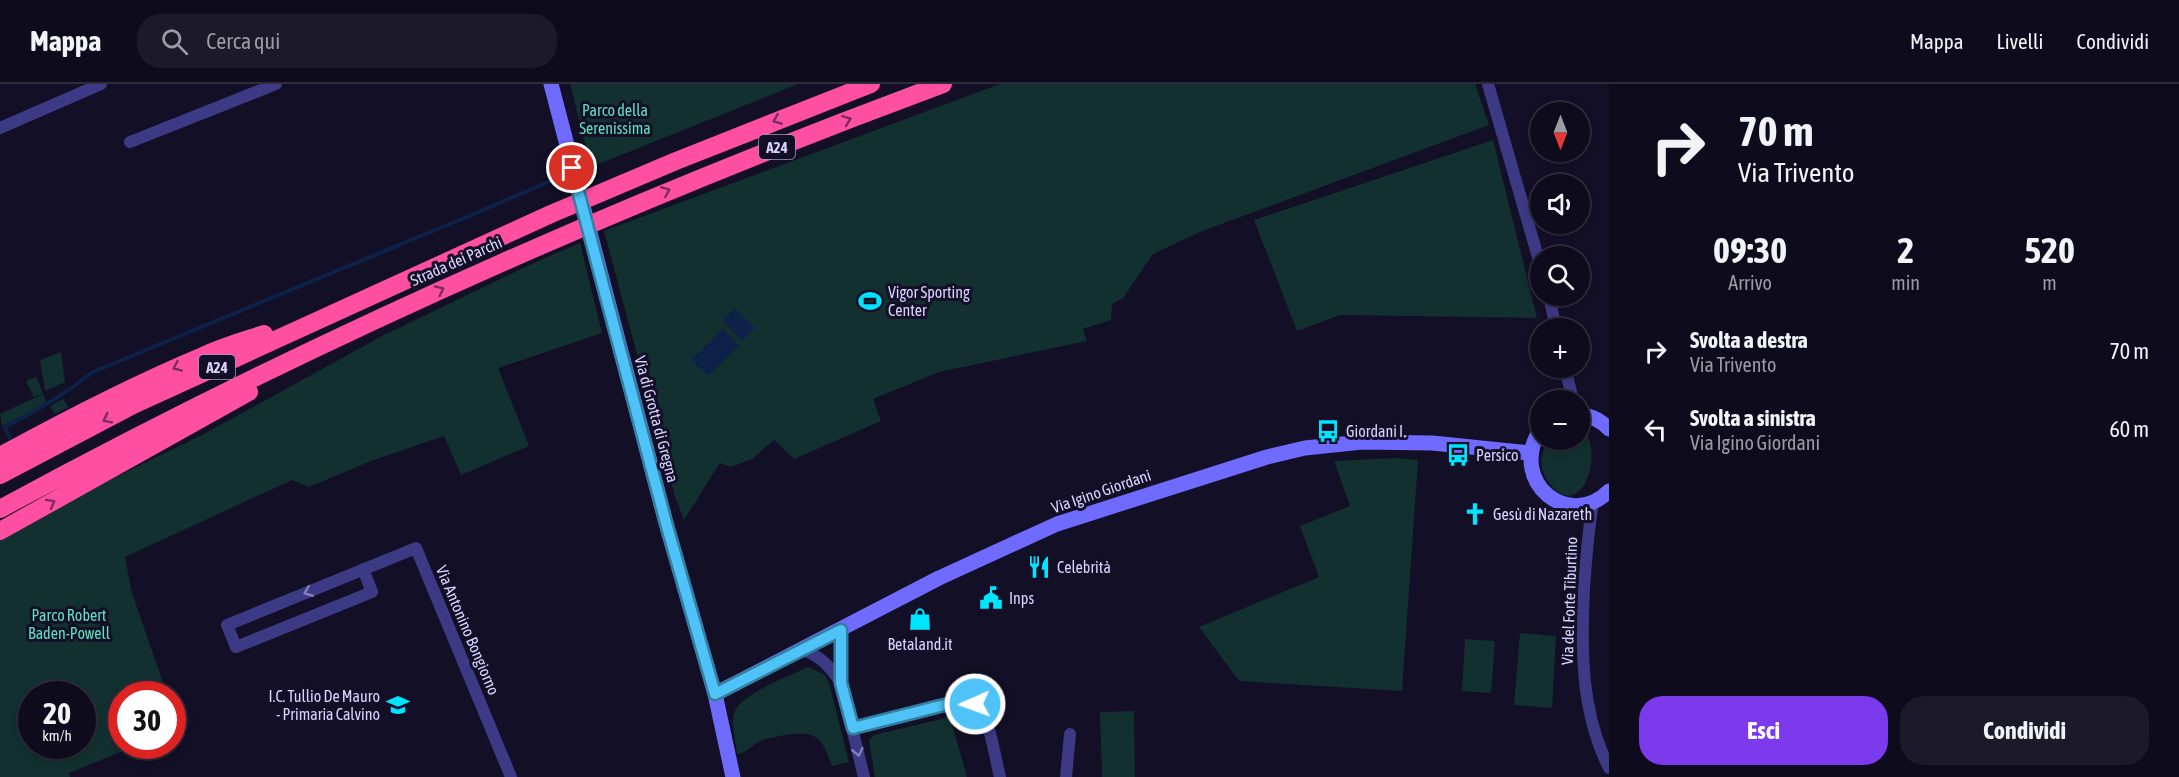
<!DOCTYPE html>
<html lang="it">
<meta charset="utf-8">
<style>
:root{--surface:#0e0b1c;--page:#1c1929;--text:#f1f3f6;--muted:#9b9ba3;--line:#2e2b3b;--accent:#7c3aed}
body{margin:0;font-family:"Asap Condensed",sans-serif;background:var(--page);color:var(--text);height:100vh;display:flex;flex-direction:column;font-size:22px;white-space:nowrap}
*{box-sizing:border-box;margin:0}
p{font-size:20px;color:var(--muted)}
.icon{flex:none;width:33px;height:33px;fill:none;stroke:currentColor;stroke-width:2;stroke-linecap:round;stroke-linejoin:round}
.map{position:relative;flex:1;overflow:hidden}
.drawer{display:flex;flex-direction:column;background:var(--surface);width:570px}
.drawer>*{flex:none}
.guide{background:#0e0b1c;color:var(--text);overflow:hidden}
.needle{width:39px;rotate:180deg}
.buttons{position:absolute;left:1530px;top:18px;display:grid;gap:12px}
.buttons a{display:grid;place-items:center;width:60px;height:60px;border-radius:50%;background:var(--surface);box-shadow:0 3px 9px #0003,0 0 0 2px var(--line);font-size:30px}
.speed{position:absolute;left:18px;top:597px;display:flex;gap:12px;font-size:30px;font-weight:700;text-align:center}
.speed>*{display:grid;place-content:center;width:78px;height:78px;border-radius:50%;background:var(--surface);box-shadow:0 3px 9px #0003,0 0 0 2px var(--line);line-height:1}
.speed small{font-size:15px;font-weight:400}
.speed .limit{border:9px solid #d22;background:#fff;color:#111}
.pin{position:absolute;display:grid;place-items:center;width:51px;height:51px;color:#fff;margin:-26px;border:3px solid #fff;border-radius:50%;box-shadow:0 2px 6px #0007}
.me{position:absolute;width:66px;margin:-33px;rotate:268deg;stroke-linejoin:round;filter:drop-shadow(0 0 4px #0008)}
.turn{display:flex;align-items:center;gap:21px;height:126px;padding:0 30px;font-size:27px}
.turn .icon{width:78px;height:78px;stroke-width:2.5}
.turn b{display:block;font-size:42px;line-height:51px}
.eta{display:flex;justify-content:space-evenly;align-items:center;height:102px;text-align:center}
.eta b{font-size:36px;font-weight:700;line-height:42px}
.action{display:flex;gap:12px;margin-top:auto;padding:12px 30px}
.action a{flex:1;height:69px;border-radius:24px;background:var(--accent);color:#fff;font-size:24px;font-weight:700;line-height:69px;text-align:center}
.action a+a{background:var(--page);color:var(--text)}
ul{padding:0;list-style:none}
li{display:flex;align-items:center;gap:18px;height:78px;padding:0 30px}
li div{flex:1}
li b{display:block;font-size:22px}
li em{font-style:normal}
header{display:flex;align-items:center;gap:36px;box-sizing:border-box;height:84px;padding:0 30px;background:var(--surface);border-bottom:2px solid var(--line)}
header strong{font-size:28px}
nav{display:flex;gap:33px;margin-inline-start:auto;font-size:21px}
.search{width:420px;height:54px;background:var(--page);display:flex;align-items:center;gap:15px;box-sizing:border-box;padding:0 21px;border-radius:24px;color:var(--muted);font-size:22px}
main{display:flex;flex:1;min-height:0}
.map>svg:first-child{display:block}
</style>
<header>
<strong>Mappa</strong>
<div class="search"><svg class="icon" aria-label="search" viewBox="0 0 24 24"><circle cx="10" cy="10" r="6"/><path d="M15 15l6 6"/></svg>Cerca qui</div>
<nav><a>Mappa</a><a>Livelli</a><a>Condividi</a></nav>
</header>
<main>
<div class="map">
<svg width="1609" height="693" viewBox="0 0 1609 693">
<rect width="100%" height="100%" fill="#130f26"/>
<!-- green -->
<path fill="#12302f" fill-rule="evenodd" d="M570 0H798L591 83Z
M1000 0H1475L1489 41 1200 148 1153 170 1123 214 1112 220 1111 236 1083 245 1087 257 939 288 873 315 881 337 794 375 774 356 752 375 731 383 720 379 684 436 674 409 604 147Z
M1493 56 1537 234 1340 231 1297 247 1254 136Z
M580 159 602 249 498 284 529 362 461 391 444 352 371 377 309 403 292 396 125 473 132 509 167 610H122V662H135L69 689 70 693H0V453L83 409 202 351 382 252 538 177ZM32 610H82V662H32Z
M61 268 65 298 45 307 40 276Z
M36 293 43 309 34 313 26 297Z
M43 310 47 319 2 342 0 330Z
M63 315 69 323 55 330 50 322Z
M1580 343C1609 364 1579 448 1546 394 1538 382 1541 367 1549 356H1580Z
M1395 374 1418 376 1402 607 1239 597 1199 543 1319 493 1300 442 1350 422 1334 377Z
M1520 549 1556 552 1552 624 1514 621Z
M1465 555 1495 557 1491 609 1462 607Z
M808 583 825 591 829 599 849 678 832 682C822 653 816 646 785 651 776 653 764 654 757 659 749 664 747 668 737 670 736 657 730 639 735 627 743 609 790 592 808 583Z
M1134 627 1135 693H1102L1100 628Z
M950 633 967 693H875L869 656 874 651Z"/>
<!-- water -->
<path fill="#0c2248" d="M735 224 755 244 742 257 722 236Z
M723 245 739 261 708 292 691 276Z"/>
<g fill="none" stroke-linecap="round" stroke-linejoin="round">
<!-- stream -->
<path stroke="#0c2248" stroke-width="4" d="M10 354 5 343C37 327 65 310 93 288L469 132 548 98 566 84"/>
<!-- street -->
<path stroke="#3d3a85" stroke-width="12" d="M1488 0 1540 180
M0 44 101 0
M130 58 276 0
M1549 212 1556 244
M1565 284 1573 316
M1593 418C1588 447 1586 476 1584 505 1581 567 1581 628 1609 684
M363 485 372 508 236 563 227 541 416 464 511 693
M841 546V599L864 693
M803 566C821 572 831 584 841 599
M853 644 960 617C965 617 970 617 974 620 990 630 995 675 1000 693
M1066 693 1070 650"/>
<!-- secondary -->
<path stroke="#6f6bff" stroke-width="15" d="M551 0 666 439 715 610 733 693
M1580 330C1591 332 1601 336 1609 345
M1540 346C1508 398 1569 447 1609 407
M715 610 939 494 1057 440 1267 373 1305 364 1362 358 1432 359 1530 369"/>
<!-- highway -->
<path stroke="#ff4fa3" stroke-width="18" d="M0 372C66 336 133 301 203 272 222 263 243 257 264 250
M0 391 133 321 551 130 676 77 871 0
M0 425C304 260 619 120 943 0
M0 447 249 308"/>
</g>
<!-- one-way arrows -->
<defs><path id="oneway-chevron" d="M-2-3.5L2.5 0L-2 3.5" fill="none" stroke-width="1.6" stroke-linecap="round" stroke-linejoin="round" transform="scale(1.5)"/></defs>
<g stroke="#7d2c5e">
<use href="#oneway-chevron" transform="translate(777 36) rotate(158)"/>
<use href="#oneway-chevron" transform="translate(847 36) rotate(-21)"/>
<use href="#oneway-chevron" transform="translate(666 107) rotate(-22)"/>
<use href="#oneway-chevron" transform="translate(440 206) rotate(-25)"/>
<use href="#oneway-chevron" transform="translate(177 283) rotate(156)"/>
<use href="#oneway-chevron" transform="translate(107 335) rotate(153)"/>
<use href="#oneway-chevron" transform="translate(51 419) rotate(-29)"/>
</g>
<g stroke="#837fbc">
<use href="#oneway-chevron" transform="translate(308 508) rotate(158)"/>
<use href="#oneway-chevron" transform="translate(858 668) rotate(77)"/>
</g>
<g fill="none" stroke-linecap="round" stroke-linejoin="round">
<!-- route casing -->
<g stroke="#337fa1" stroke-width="15">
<path id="route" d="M572 84 666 439 715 610 841 546V599L853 644 960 617H968L975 620"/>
</g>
<!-- route -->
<use href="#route" stroke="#4fc3f7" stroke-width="10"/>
</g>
<!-- icons -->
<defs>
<g id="stadium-bare" transform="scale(1.8)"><path d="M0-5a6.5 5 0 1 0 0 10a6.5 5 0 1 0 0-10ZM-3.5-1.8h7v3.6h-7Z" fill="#00e5ff" stroke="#130f26" stroke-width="2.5" paint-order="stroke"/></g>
<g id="bus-bare" transform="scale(1.8)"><path d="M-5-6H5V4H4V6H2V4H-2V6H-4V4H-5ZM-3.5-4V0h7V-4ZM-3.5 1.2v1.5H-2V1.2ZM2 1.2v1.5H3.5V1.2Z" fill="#00e5ff" stroke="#130f26" stroke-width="2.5" paint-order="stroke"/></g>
<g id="church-bare" transform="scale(1.8)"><path d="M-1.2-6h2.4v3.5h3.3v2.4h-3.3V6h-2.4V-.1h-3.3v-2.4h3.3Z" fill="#00e5ff" stroke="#130f26" stroke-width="2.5" paint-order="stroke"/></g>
<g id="restaurant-bare" transform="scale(1.8)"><path d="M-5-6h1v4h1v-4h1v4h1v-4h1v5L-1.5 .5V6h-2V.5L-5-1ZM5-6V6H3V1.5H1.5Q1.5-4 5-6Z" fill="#00e5ff" stroke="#130f26" stroke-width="2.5" paint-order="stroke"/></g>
<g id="civic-bare" transform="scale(1.8)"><path d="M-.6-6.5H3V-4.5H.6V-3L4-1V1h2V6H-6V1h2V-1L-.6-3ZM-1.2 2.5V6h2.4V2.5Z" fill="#00e5ff" stroke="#130f26" stroke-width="2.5" paint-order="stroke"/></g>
<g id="shop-bare" transform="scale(1.8)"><path d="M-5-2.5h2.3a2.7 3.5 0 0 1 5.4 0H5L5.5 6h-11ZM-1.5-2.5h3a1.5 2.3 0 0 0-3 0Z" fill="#00e5ff" stroke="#130f26" stroke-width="2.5" paint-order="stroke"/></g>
<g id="school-bare" transform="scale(1.8)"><path d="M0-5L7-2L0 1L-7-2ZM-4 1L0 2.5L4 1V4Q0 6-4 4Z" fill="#00e5ff" stroke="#130f26" stroke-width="2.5" paint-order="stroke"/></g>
</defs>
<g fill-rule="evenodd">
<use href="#stadium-bare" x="870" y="217"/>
<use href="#bus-bare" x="1328" y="347"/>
<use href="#bus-bare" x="1458" y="371"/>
<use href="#church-bare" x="1475" y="430"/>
<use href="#restaurant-bare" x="1039" y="483"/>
<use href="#civic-bare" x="991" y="514"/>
<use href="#shop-bare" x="920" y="535"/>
<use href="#school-bare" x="398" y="621"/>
</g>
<g text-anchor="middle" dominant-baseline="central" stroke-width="6" stroke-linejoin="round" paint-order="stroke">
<!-- shield labels -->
<g fill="#130f26" stroke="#9e99be" stroke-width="1.5">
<rect x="759" y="51" width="36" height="24" rx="4.5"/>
<rect x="199" y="271" width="36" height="24" rx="4.5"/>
</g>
<g font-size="15" font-weight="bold" fill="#d9d4ff">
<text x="777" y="63">A24</text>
<text x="217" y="283">A24</text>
</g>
<!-- park labels -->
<g font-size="16" fill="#5fe0c0" stroke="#130f26">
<text x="615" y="26">Parco della<tspan x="615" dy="18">Serenissima</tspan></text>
<text x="69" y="531">Parco Robert<tspan x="69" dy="18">Baden-Powell</tspan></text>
</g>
<!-- street labels -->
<g font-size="16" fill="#d9d4ff" stroke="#130f26">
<text transform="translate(456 177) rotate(-24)">Strada dei Parchi</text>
<text transform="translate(657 335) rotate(75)">Via di Grotta di Gregna</text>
<text transform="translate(1101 407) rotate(-19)">Via Igino Giordani</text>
<text transform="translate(1569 517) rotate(-88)">Via del Forte Tiburtino</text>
<text transform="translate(468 546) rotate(67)">Via Antonino Bongiorno</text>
</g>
<!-- poi labels -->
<g font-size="16" fill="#d9d4ff" stroke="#130f26" text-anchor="start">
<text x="888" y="208">Vigor Sporting<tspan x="888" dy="18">Center</tspan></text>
<text x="1346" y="347">Giordani I.</text>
<text x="1476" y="371">Persico</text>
<text x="1493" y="430">Gesù di Nazareth</text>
<text x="1057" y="483">Celebrità</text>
<text x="1009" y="514">Inps</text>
<text x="920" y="560" text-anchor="middle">Betaland.it</text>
<text x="380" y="612" text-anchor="end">I.C. Tullio De Mauro<tspan x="380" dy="18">- Primaria Calvino</tspan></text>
</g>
</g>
</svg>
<div class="buttons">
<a><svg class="needle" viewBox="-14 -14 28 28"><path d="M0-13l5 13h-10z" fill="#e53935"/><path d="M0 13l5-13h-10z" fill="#9b9ba3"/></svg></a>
<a><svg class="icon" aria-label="sound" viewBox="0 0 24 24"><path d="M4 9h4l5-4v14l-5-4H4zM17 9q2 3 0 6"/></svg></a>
<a><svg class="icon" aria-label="search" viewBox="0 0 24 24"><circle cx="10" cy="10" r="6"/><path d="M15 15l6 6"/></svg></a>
<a>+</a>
<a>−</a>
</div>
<div class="speed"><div>20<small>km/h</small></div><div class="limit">30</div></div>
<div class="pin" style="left:572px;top:84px;background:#d93025"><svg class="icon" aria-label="arrive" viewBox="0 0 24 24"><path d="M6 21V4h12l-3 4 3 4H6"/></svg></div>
<svg class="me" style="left:975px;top:620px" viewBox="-20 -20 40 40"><circle r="17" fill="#4fc3f7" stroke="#fff" stroke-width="3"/><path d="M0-11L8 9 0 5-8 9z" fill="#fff"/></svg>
</div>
<section class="drawer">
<div class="guide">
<div class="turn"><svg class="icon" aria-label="right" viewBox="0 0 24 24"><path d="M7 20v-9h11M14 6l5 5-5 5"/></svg><div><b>70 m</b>Via Trivento</div></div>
</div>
<div class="eta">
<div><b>09:30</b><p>Arrivo</p></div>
<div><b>2</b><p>min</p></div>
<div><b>520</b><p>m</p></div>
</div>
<ul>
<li><svg class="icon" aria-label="right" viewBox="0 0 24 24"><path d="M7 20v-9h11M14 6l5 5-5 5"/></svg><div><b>Svolta a destra</b><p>Via Trivento</p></div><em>70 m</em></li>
<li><svg class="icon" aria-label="left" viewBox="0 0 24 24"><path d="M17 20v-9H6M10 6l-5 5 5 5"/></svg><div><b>Svolta a sinistra</b><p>Via Igino Giordani</p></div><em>60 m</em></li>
</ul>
<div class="action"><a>Esci</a><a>Condividi</a></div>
</section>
</main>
